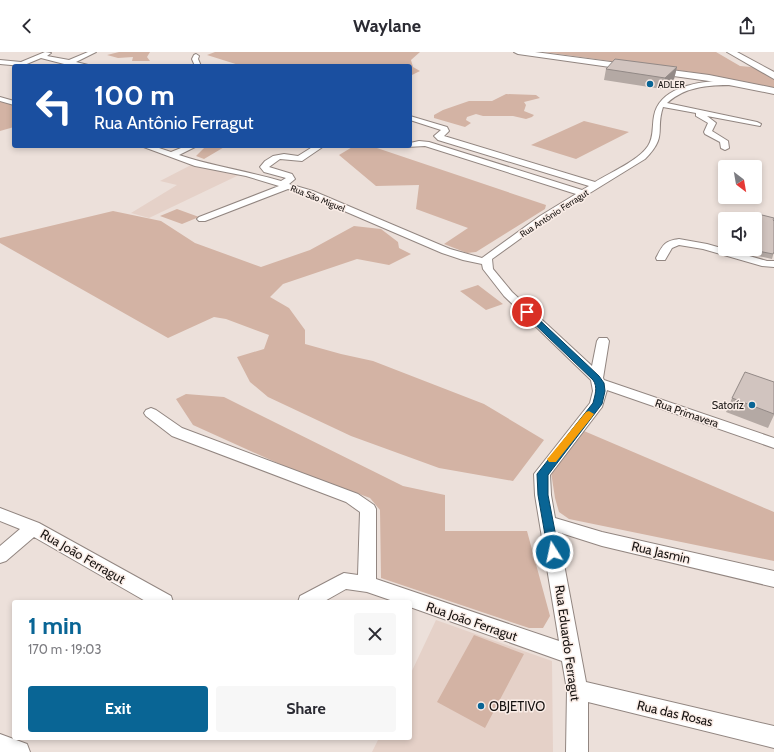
<!DOCTYPE html>
<meta charset="utf-8">
<style>
:root{--surface:#fff;--page:#f7f7f7;--text:#2b2b33;--muted:#7c7c81;--accent:#096595}
body{margin:0;font-family:Cabin,sans-serif;background:var(--page);color:var(--text);height:100vh;display:flex;flex-direction:column;font-size:15px;white-space:nowrap}
*{box-sizing:border-box;margin:0}
p{font-size:13px;color:var(--muted)}
.icon{flex:none;width:22px;height:22px;fill:none;stroke:currentColor;stroke-width:2;stroke-linecap:round;stroke-linejoin:round}
.map{position:relative;flex:1;overflow:hidden}
.side{position:absolute;left:12px;top:548px;width:400px;height:140px;display:flex;flex-direction:column;background:var(--surface);border-radius:4px;box-shadow:0 2px 6px #0003}
.side>*{flex:none}
.banner{position:absolute;left:12px;top:12px;width:400px;height:84px;border-radius:4px;box-shadow:0 2px 6px #0003;background:#1a4fa0;color:#fff;overflow:hidden}
.needle{width:26px;rotate:149deg}
.fabs{position:absolute;left:718px;top:108px;display:grid;gap:8px}
.fabs a{display:grid;place-items:center;width:44px;height:44px;border-radius:4px;background:var(--surface);box-shadow:0 2px 6px #0003;font-size:20px}
.pin{position:absolute;display:grid;place-items:center;width:34px;height:34px;color:#fff;margin:-17px;border:2px solid #fff;border-radius:50%;box-shadow:0 1px 4px #0007}
.me{position:absolute;width:44px;margin:-22px;rotate:350deg;stroke-linejoin:round;filter:drop-shadow(0 0 3px #0008)}
.turn{display:flex;align-items:center;gap:14px;height:84px;padding:0 16px;font-size:18px}
.turn .icon{width:52px;height:52px;stroke-width:2.5}
.turn b{display:block;font-size:28px;line-height:34px}
.round{display:grid;place-items:center;flex:none;width:42px;height:42px;border-radius:4px;background:var(--page)}
.headline{display:flex;align-items:center;justify-content:space-between;height:68px;padding:0 16px}
h1{font-size:24px;font-weight:800;line-height:30px;color:var(--accent)}
.action{display:flex;gap:8px;margin-top:auto;padding:8px 16px}
.action a{flex:1;height:46px;border-radius:4px;background:var(--accent);color:#fff;font-size:16px;font-weight:800;line-height:46px;text-align:center}
.action a+a{background:var(--page);color:var(--text)}
header{display:flex;justify-content:space-between;align-items:center;height:52px;padding:0 16px;background:var(--surface);font-size:18px;font-weight:800}
.map>svg:first-child{display:block}
</style>
<header><svg class="icon" aria-label="back" viewBox="0 0 24 24"><path d="M15 5l-7 7 7 7"/></svg>Waylane<svg class="icon" aria-label="share" viewBox="0 0 24 24"><path d="M12 15V3M7 8l5-5 5 5M5 13v7h14v-7"/></svg></header>
<div class="map">
<svg width="774" height="700" viewBox="0 0 774 700">
<rect width="100%" height="100%" fill="#ece0da"/>
<!-- built -->
<path fill="#e5d1c8" d="M193 112 239 123 149 166 131 161 177 133 160 129Z
M436 568 552 609 553 700H372L379 686H410V623Z"/>
<!-- green -->
<path fill="#d3b3a4" d="M119 0H150L147 5 150 9H132L133 5 118 6 107 3Z
M215 0H420L411 8 413 15 420 19 410 24V14H242L207 3Z
M544 0H716L740 14 751 15 774 25V37L691 20Z
M506 42 536 43 540 46 524 50 526 53 524 59 534 63 532 65 526 67 513 64H483L476 62 467 65 466 68 471 71 465 75 434 66V63L443 58 469 49H492Z
M0 49 14 53V75L0 79Z
M584 69 629 80 576 107 531 93Z
M206 94H226L204 107 196 104Z
M354 94H371L546 153 545 157 476 200 467 201 444 192 468 176 416 157 419 133 376 134 339 103Z
M177 157 199 165 182 172 160 164Z
M113 159 161 169 195 191 261 215 310 198 354 174 381 177 398 190 399 196 411 202 389 213 357 207 283 232 270 245 289 256 305 278V292L341 302 373 309 484 352 544 388 513 429 439 416 351 384 268 345 250 330 237 305 264 297 269 283 226 267 214 265 168 286 0 191V186Z
M478 233 503 252 486 258 460 239Z
M186 342 224 345 403 434 445 443V479H527L550 564 543 576H529L381 526 380 458 370 446 284 414 193 373 176 347Z
M584 379 774 460V509L569 467 559 460 555 446 551 420Z
M474 583 524 602 485 676 437 650Z"/>
<g fill="none" stroke-linecap="round" stroke-linejoin="round">
<!-- minor casing -->
<g stroke="#928681" stroke-width="2">
<path id="minor" d="M45 0 51 1 47 4 69 8 88 0H96L76 10 92 14 68 13 41 6 22 14 0 12V8L21 10Z
M196 2 199 4 198 7 201 14H195L192 7 194 3Z
M718 29H737L740 31 737 33C712 33 687 33 667 51L757 70 761 72 760 74 707 64 716 71 712 79 728 89 729 96 725 98 721 96 720 90 705 82 704 80 708 71 696 64V61L663 55C655 79 668 84 645 107L546 168 492 207 493 217 512 240 592 314 597 289 599 286H607L609 289 603 326 604 328 774 386V396L607 338 602 355 550 423 551 443 555 466 602 480 774 519V535L602 494 558 480 586 630 774 674V696L588 650V700H566L567 638 562 609 410 555V550H396L367 540 346 537 323 550H298L300 544 338 524 344 521 358 523 360 460 346 450 172 384 146 364 144 361 146 358 151 356 156 358 182 376 358 442 374 453 376 457V527L559 589 535 443 534 422 590 351 593 339 591 328 504 244 483 217 482 212 463 208 442 201 307 143 288 137 205 169H199L197 167 199 165 279 134 246 124 195 114 141 94H153L171 100 186 94H197L179 103C212 114 247 119 281 129L286 126 264 120 260 115 265 109 273 104 284 102 298 104 314 94H324L302 109 280 107 269 115 292 122 295 127 289 132 313 139 450 197 482 206 540 164 576 142 425 94 407 95 410 94V91L419 89 429 90 582 138 589 134 438 88 434 84 441 78 410 68V64L447 75 449 79 444 84 595 130C611 120 638 109 648 94 654 85 652 74 654 64 659 37 694 30 718 29Z
M0 45 14 49V53L0 49Z
M679 187 707 192 767 209H774V215L762 214 703 197 679 193 672 196 665 208H657L656 206C663 193 664 189 679 187Z
M0 456 39 471 171 544 173 550H147L34 485 6 509 0 511V494L20 477 0 469Z
M0 682 27 692 30 700H0Z"/>
</g>
<!-- secondary casing -->
<g stroke="#928681" stroke-width="2">
<path id="secondary" d="M514 0H535L709 23 774 36V42L709 29 518 2Z"/>
</g>
<!-- primary casing -->
<g stroke="#928681" stroke-width="2">
<path id="primary" d="M727 0H737L774 20V27Z"/>
</g>
<!-- minor -->
<use href="#minor" fill="#fff" fill-rule="evenodd"/>
<!-- secondary -->
<use href="#secondary" fill="#fff" fill-rule="evenodd"/>
<!-- primary -->
<use href="#primary" fill="#fff" fill-rule="evenodd"/>
</g>
<!-- wall -->
<path fill="#b4a9a4" d="M677 15 674 27 662 37 604 28 606 17Z
M773 168 774 200 772 207 741 200 742 197H755Z
M774 330V363L768 376 726 360 732 346Z"/>
<!-- shaded-wall -->
<path fill="#928986" d="M677 15 674 27 662 37 665 26Z"/>
<!-- building -->
<path fill="#d1c4bf" stroke="#928986" d="M615 7 677 15 665 26 606 17Z
M758 162 774 166 773 168 774 169V200L773 202 748 197H755V167Z
M745 320 774 330V362L732 346Z"/>
<!-- route -->
<path fill="#096595" stroke="#064261" d="M527 258 530 259 599 324 604 331 605 339 602 352 548 423V443L559 500 557 503 553 504 549 503 548 500 538 443 537 422 593 351C595 343 598 335 593 328L524 262V259Z"/>
<!-- slow -->
<path fill="#f59e0b" d="M589 359 594 362 592 365 556 410H549L547 407 549 405 586 360Z"/>
<!-- markers -->
<g fill="#096595" stroke="#faede7" stroke-width="1.5">
<circle cx="650" cy="32" r="4"/>
<circle cx="752" cy="353" r="4"/>
<circle cx="481" cy="654" r="4"/>
</g>
<g text-anchor="middle" dominant-baseline="central" stroke-width="3" stroke-linejoin="round" paint-order="stroke">
<!-- far-poi labels -->
<g font-size="9" fill="#181412" stroke="#faede7" text-anchor="start">
<text x="658" y="32">ADLER</text>
</g>
<!-- far-street labels -->
<g font-size="9" fill="#181412" stroke="#faede7">
<text transform="translate(318 146) rotate(22)">Rua São Miguel</text>
<text transform="translate(554 161) rotate(-33)">Rua Antônio Ferragut</text>
</g>
<!-- poi labels -->
<g font-size="11" fill="#181412" stroke="#faede7" text-anchor="end">
<text x="744" y="353">Satoríz</text>
</g>
<!-- street labels -->
<g font-size="11" fill="#181412" stroke="#faede7">
<text transform="translate(687 361) rotate(19)">Rua Primavera</text>
</g>
<!-- near-street labels -->
<g font-size="13" fill="#181412" stroke="#faede7">
<text transform="translate(661 500) rotate(13)">Rua Jasmin</text>
<text transform="translate(83 504) rotate(30)">Rua João Ferragut</text>
<text transform="translate(472 569) rotate(19)">Rua João Ferragut</text>
<text transform="translate(568 591) rotate(82)">Rua Eduardo Ferragut</text>
<text transform="translate(675 661) rotate(13)">Rua das Rosas</text>
</g>
<!-- near-poi labels -->
<g font-size="13" fill="#181412" stroke="#faede7" text-anchor="start">
<text x="489" y="654">OBJETIVO</text>
</g>
</g>
</svg>
<div class="fabs">
<a><svg class="needle" viewBox="-14 -14 28 28"><path d="M0-13l5 13h-10z" fill="#e53935"/><path d="M0 13l5-13h-10z" fill="#7c7c81"/></svg></a>
<a><svg class="icon" aria-label="sound" viewBox="0 0 24 24"><path d="M4 9h4l5-4v14l-5-4H4zM17 9q2 3 0 6"/></svg></a>
</div>
<div class="pin" style="left:527px;top:260px;background:#d93025"><svg class="icon" aria-label="arrive" viewBox="0 0 24 24"><path d="M6 21V4h12l-3 4 3 4H6"/></svg></div>
<svg class="me" style="left:553px;top:500px" viewBox="-20 -20 40 40"><circle r="17" fill="#096595" stroke="#fff" stroke-width="3"/><path d="M0-11L8 9 0 5-8 9z" fill="#fff"/></svg>
<div class="banner">
<div class="turn"><svg class="icon" aria-label="left" viewBox="0 0 24 24"><path d="M17 20v-9H6M10 6l-5 5 5 5"/></svg><div><b>100 m</b>Rua Antônio Ferragut</div></div>
</div>
<section class="side">
<div class="headline"><div><h1>1 min</h1><p>170 m · 19:03</p></div><a class="round"><svg class="icon" aria-label="close" viewBox="0 0 24 24"><path d="M6 6l12 12M18 6L6 18"/></svg></a></div>
<div class="action"><a>Exit</a><a>Share</a></div>
</section>
</div>
